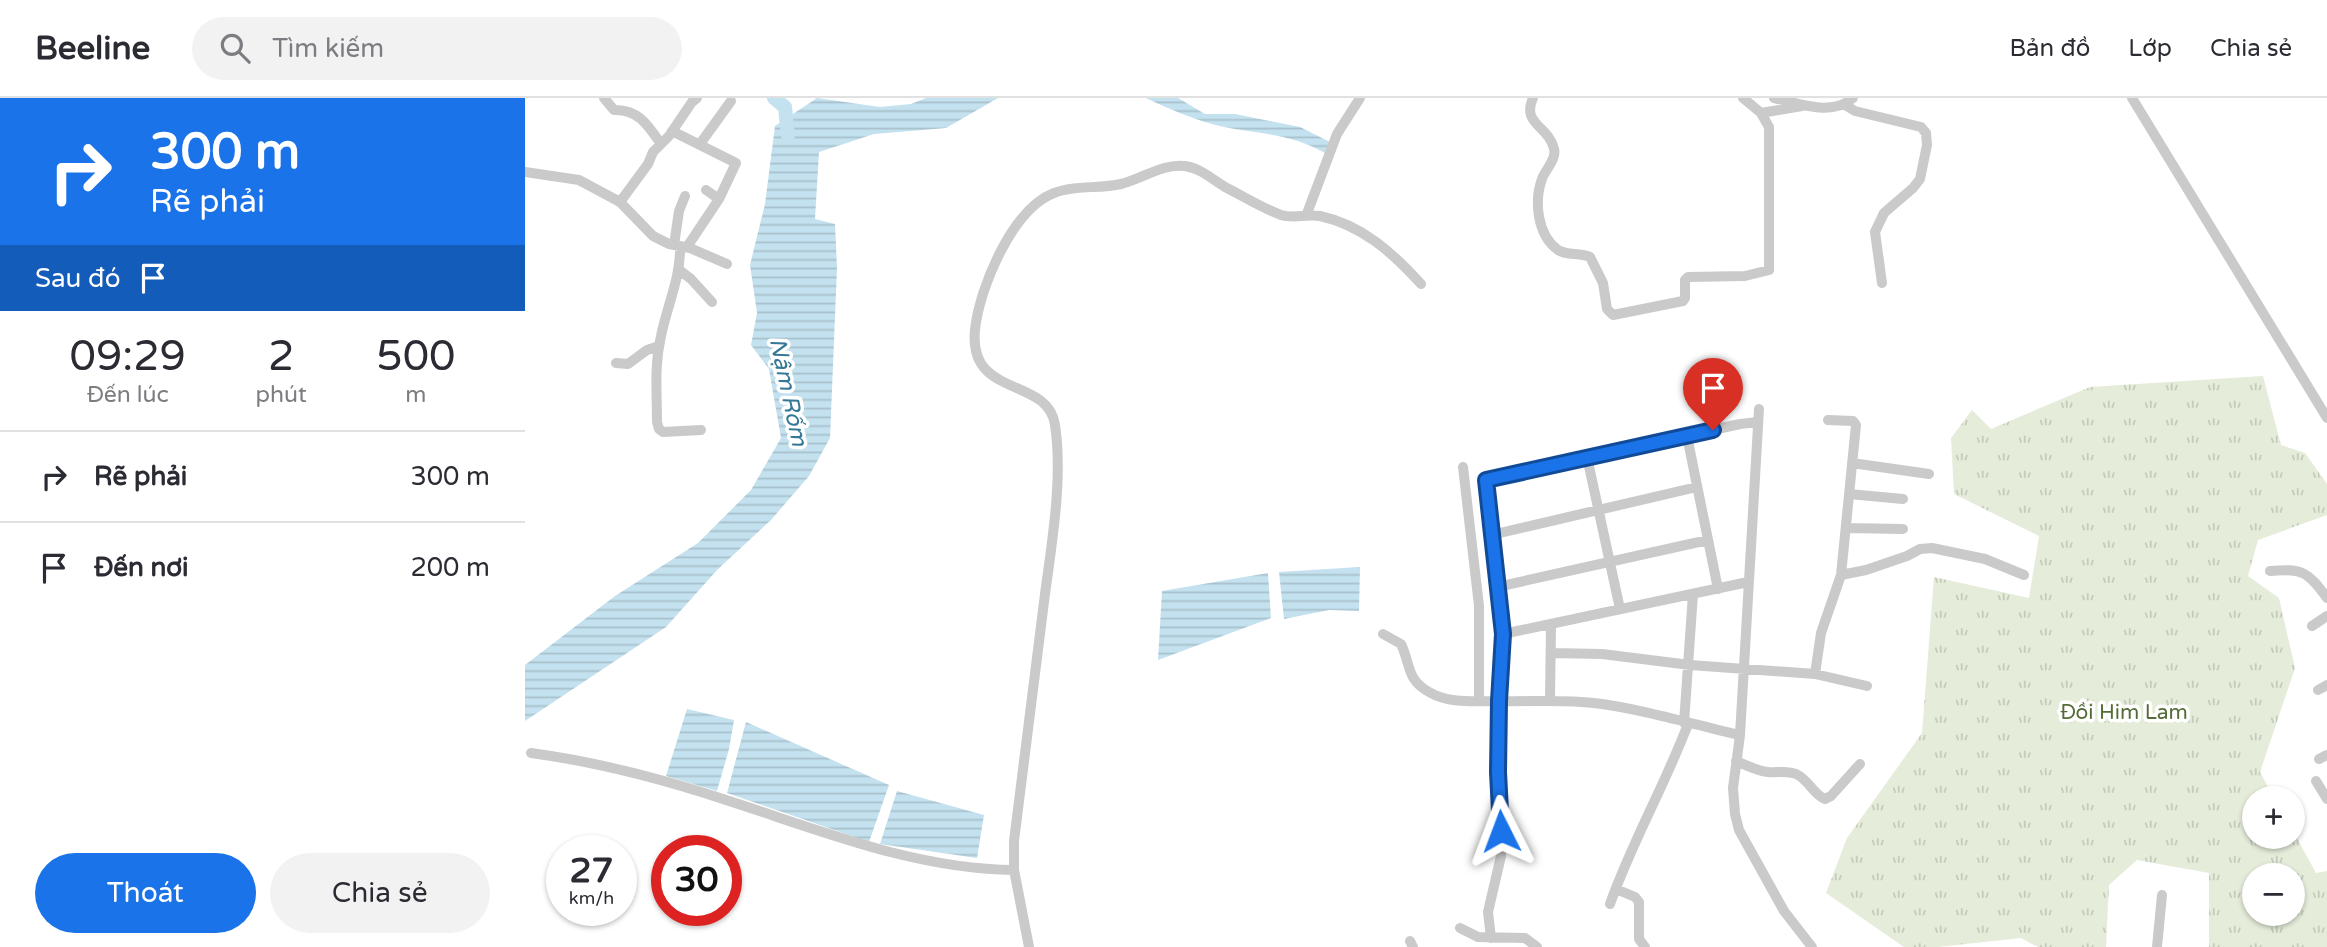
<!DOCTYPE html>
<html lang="vi">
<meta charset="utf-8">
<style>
:root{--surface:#fff;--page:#f2f2f3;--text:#2b2b33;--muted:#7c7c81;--line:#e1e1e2;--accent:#1a73e8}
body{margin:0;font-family:"Varela Round",sans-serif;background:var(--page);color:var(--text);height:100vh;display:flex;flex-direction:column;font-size:26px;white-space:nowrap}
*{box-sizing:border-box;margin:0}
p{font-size:23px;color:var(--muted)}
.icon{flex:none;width:38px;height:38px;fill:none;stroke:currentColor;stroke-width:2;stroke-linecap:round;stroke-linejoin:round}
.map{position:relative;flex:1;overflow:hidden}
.side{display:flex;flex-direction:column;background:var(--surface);width:525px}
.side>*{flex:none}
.top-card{background:#1a73e8;color:#fff;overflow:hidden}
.fabs{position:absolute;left:1717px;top:688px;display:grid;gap:14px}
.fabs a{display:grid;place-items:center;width:63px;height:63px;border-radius:50%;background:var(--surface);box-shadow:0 2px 5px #0004;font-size:35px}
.speed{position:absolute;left:21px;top:737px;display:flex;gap:14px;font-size:35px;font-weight:700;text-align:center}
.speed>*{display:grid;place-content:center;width:91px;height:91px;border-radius:50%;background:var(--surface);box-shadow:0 2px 5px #0004;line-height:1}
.speed small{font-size:18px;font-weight:400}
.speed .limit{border:10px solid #d22;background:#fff;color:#111}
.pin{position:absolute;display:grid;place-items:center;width:60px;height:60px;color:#fff;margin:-72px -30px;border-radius:50% 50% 50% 0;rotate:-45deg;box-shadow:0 0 7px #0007}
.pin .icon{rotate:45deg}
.me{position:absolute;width:77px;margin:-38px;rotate:357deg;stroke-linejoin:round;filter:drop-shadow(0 0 5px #0008)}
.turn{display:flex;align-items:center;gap:24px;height:147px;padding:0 35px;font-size:32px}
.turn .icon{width:91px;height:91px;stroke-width:2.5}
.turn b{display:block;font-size:49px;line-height:60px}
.then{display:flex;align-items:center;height:66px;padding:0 35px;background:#0003;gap:14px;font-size:26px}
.eta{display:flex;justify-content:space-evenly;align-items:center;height:119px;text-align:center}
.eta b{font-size:42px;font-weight:600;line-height:49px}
.action{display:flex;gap:14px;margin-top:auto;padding:14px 35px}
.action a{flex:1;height:80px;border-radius:42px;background:var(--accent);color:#fff;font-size:28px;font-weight:600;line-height:80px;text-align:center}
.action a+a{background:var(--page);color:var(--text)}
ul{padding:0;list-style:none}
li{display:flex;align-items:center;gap:21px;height:91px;padding:0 35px;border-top:2px solid var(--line)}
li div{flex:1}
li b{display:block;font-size:26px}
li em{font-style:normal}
header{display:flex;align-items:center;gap:42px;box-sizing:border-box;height:98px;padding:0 35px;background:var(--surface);border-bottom:2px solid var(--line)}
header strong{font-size:33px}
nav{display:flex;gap:38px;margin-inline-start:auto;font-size:24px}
.search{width:490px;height:63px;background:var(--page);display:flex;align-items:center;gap:18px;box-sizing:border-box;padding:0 24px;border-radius:38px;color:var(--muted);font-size:26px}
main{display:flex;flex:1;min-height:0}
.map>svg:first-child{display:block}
</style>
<header>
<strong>Beeline</strong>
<div class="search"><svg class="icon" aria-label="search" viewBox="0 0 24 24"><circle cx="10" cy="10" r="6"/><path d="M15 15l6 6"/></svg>Tìm kiếm</div>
<nav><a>Bản đồ</a><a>Lớp</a><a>Chia sẻ</a></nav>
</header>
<main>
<section class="side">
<div class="top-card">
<div class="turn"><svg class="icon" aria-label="right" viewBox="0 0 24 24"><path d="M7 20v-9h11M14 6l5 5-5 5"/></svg><div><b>300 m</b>Rẽ phải</div></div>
<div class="then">Sau đó<svg class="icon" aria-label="arrive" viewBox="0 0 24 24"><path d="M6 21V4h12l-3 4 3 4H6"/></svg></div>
</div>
<div class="eta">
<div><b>09:29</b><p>Đến lúc</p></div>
<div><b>2</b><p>phút</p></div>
<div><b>500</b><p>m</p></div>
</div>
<ul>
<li><svg class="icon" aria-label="right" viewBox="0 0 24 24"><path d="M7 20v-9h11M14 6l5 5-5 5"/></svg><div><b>Rẽ phải</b></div><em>300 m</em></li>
<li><svg class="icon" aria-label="arrive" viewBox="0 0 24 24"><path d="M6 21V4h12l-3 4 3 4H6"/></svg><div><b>Đến nơi</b></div><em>200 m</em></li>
</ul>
<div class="action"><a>Thoát</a><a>Chia sẻ</a></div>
</section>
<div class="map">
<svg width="1802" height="849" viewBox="0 0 1802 849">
<defs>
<pattern id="grass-tufts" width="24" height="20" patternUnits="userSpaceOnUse" patternTransform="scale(1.75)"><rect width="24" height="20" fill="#e5ecd9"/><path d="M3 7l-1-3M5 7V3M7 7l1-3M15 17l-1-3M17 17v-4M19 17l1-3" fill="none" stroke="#c5cbbb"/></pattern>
<pattern id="water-rules" width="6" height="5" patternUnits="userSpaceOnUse" patternTransform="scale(1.75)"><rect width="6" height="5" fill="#c3e1ee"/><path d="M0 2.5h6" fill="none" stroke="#a8c1cc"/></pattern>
</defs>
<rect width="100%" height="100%" fill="#fff"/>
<!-- grass -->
<path fill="url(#grass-tufts)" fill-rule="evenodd" d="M1738 278 1756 347 1780 355 1802 386V417L1733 442 1723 478 1754 500 1770 570 1735 674 1749 700H1729V738H1768V733L1791 775 1802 773V849H1684V775L1612 762 1584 787 1581 849H1513L1496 840 1413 849H1379L1301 795 1322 740 1397 635 1409 479 1504 500 1514 438 1429 396 1426 340 1447 312 1466 331 1565 289ZM1729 777H1768V816H1729Z"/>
<!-- water -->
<path fill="url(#water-rules)" d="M292 0 355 9 386 6 401 0H473L421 30 349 36 294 54 290 121 310 126 312 170 305 340 284 378 246 422 193 471 141 529 0 623V567L90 498 173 445 226 392 256 340 244 271 226 247 232 215 225 167 240 106 250 28Z
M621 0H653L680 16H710L775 29 805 44 800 55C768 36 735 36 699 29 672 23 646 12 621 0Z
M835 469 834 513 804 512 759 521 754 474Z
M743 475 746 520 633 562 637 493Z
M162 611 209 622 204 651 192 693 141 678Z
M221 624 364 687 344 744 202 695Z
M372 693 459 717 452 760 355 746Z"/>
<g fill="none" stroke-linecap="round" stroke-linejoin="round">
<!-- river -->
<path stroke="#c3e1ee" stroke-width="14" d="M249 0 260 9 263 38"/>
<!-- street -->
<path stroke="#cacaca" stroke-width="10" d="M79 0 89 12C113 11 123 27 136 46
M1008 0C996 26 1024 28 1029 51 1032 61 1020 72 1017 81 1009 103 1012 137 1033 152 1042 158 1055 154 1065 159L1078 185 1082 211 1088 217 1158 203 1160 200V182L1163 179 1220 178 1244 172V29L1236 15 1218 0
M1249 0C1274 5 1306 19 1328 0
M1607 0 1802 320
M1320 7 1330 13 1396 29 1401 35 1402 47 1395 81 1388 90 1359 115 1350 134 1357 185
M1236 15 1277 8
M147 33 211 65 194 101
M175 46 206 3
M0 74 54 82 95 104 128 138 144 146 165 150 202 166
M95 104 123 66 128 54 144 38 167 4 172 0
M781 118 812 36 835 0
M149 147 154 113 160 98
M155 148C156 179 142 208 136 238 129 269 132 294 132 324L134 331 138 334 176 332
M162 149 194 101 181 92
M153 171 166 181 187 204
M91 265 103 266 122 252 134 248
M1234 311 1215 637 1208 690 1210 716 1214 732 1259 813 1287 849
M1162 338 1193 491
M1062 359 1095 511
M1327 365 1404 376
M938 369 954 508V603
M1324 396 1378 401
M1321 430 1378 431
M966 437 1172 389
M1745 473C1778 470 1783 474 1802 500
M1316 477 1341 472 1382 458 1395 451 1407 450 1460 461 1499 477
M972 489 1183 442
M1787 528 1802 518
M858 536 876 546C886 567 881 581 904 594 924 606 951 603 973 603 1005 604 1037 601 1069 605 1118 611 1166 626 1215 637
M978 536 1223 484
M1026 555 1077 556 1165 567 1290 576 1296 535 1316 477 1331 327 1328 323 1303 322
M1290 576 1342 588
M1793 592 1802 587
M1025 602 1026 526
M1159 625 1168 496
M6 655C72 664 138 681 201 702 295 732 389 771 489 772
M1794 661 1802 657
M1211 663C1221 667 1232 673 1243 674 1253 675 1262 672 1271 676 1283 681 1289 697 1300 701L1306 698 1335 666
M1791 683 1802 701
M1091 791 1110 799 1114 804V841L1120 849
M1085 806C1107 744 1140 687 1163 626
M935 830 953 839 1000 840 1012 849
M966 840 963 814 976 758 973 603 978 536 961 382 1215 326 1233 324
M885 843 888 849
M504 849 489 772V743C499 661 510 579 520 496 527 444 538 380 530 327 523 278 443 301 450 232 454 191 487 111 529 95 549 87 574 91 596 86 617 81 638 65 660 68 675 70 687 81 700 89 718 98 737 110 756 117 769 121 781 116 795 118 837 127 868 155 896 186
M1632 849 1637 797"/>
</g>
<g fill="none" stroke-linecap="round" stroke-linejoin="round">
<!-- route casing -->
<g stroke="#114b97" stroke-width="18">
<path id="route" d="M976 733 973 674 974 603 978 536 961 382 1188 332"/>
</g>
<!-- route -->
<use href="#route" stroke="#1a73e8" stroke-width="12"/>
</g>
<g text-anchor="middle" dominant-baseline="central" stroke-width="7" stroke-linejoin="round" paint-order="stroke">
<!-- park labels -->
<g font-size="21" fill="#546c37" stroke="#fff">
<text x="1599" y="614">Đồi Him Lam</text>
</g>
<!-- water labels -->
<g font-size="23" font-style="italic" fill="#357896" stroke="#fff">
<text transform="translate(263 294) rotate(78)">Nậm Rốm</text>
</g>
</g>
</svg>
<div class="fabs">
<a>+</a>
<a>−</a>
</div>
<div class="speed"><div>27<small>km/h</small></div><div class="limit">30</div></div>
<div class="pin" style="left:1188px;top:332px;background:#d93025"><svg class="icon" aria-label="arrive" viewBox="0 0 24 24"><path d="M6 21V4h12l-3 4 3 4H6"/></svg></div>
<svg class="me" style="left:976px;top:733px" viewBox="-20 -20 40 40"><path d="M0-17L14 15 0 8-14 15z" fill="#1a73e8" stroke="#fff" stroke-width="4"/></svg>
</div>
</main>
